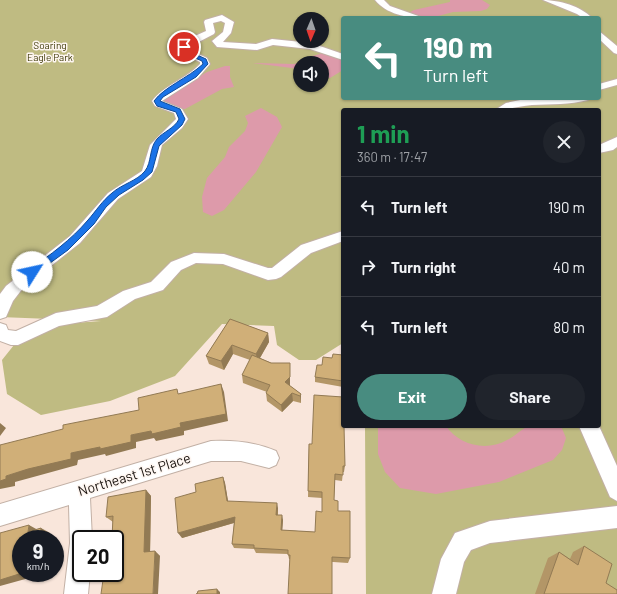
<!DOCTYPE html>
<meta charset="utf-8">
<style>
:root{--surface:#171b24;--page:#20242c;--text:#f1f3f6;--muted:#9ea1a6;--line:#363941;--accent:#488c80}
body{margin:0;font-family:Barlow,sans-serif;background:var(--page);color:var(--text);height:100vh;display:flex;flex-direction:column;font-size:15px;white-space:nowrap}
*{box-sizing:border-box;margin:0}
p{font-size:13px;color:var(--muted)}
.icon{flex:none;width:22px;height:22px;fill:none;stroke:currentColor;stroke-width:2;stroke-linecap:round;stroke-linejoin:round}
.map{position:relative;flex:1;overflow:hidden}
.drawer{position:absolute;left:341px;top:108px;width:260px;height:320px;display:flex;flex-direction:column;background:var(--surface);border-radius:4px;box-shadow:0 1px 3px #0004}
.drawer>*{flex:none}
.hud{position:absolute;left:341px;top:16px;width:260px;height:84px;border-radius:4px;box-shadow:0 1px 3px #0004;background:#488c80;color:#fff;overflow:hidden}
.needle{width:26px;rotate:182deg}
.tools{position:absolute;left:293px;top:12px;display:grid;gap:8px}
.tools a{display:grid;place-items:center;width:36px;height:36px;border-radius:50%;background:var(--surface);box-shadow:0 1px 3px #0004;font-size:20px}
.speed{position:absolute;left:12px;top:530px;display:flex;gap:8px;font-size:20px;font-weight:700;text-align:center}
.speed>*{display:grid;place-content:center;width:52px;height:52px;border-radius:50%;background:var(--surface);box-shadow:0 1px 3px #0004;line-height:1}
.speed small{font-size:10px;font-weight:400}
.speed .limit{border:2px solid #111;border-radius:6px;background:#fff;color:#111}
.pin{position:absolute;display:grid;place-items:center;width:34px;height:34px;color:#fff;margin:-17px;border:2px solid #fff;border-radius:50%;box-shadow:0 1px 4px #0007}
.me{position:absolute;width:44px;margin:-22px;rotate:55deg;stroke-linejoin:round;filter:drop-shadow(0 0 3px #0008)}
.turn{display:flex;align-items:center;gap:14px;height:84px;padding:0 16px;font-size:18px}
.turn .icon{width:52px;height:52px;stroke-width:2.5}
.turn b{display:block;font-size:28px;line-height:34px}
.round{display:grid;place-items:center;flex:none;width:42px;height:42px;border-radius:21px;background:var(--page)}
.summary{display:flex;align-items:center;justify-content:space-between;height:68px;padding:0 16px}
h1{font-size:24px;font-weight:700;line-height:30px;color:#1e9e55}
.action{display:flex;gap:8px;margin-top:auto;padding:8px 16px}
.action a{flex:1;height:46px;border-radius:24px;background:var(--accent);color:#fff;font-size:16px;font-weight:700;line-height:46px;text-align:center}
.action a+a{background:var(--page);color:var(--text)}
ul{padding:0;list-style:none}
li{display:flex;align-items:center;gap:12px;height:60px;padding:0 16px;border-top:1px solid var(--line)}
li div{flex:1}
li b{display:block;font-size:15px}
li em{font-style:normal}
.map>svg:first-child{display:block}
</style>
<div class="map">
<svg width="617" height="594" viewBox="0 0 617 594">
<rect width="100%" height="100%" fill="#f9e6db"/>
<!-- green -->
<path fill="#bfbb82" fill-rule="evenodd" d="M0 0H617V594H366L365 426H599V110H343V343L316 360H299L277 345 274 326 222 324 175 376 110 401 41 415 7 394 2 360 18 340 61 324 101 321 0 317ZM343 18H599V98H343ZM300 19H322V41H300ZM300 63H322V85H300Z"/>
<!-- water -->
<path fill="#dd9aaa" d="M450 0H482L490 5 487 9 481 11 453 12 431 18H399L414 10 450 2Z
M327 52 343 58V70L330 78 322 75V63H300V69L253 63 294 64 298 63 305 58Z
M225 66H230V77L234 87 222 89 185 109C176 109 168 106 162 99L207 72Z
M261 108 277 117 282 127 256 172 224 210 212 216 203 212 202 197 207 178 225 157 229 147 245 131 248 123 245 116Z
M378 426H446C459 445 486 452 507 440 514 437 520 430 527 427 536 423 552 426 561 426L566 438 562 450 553 460 499 482 436 494 400 488 385 472 378 454Z"/>
<g fill="none" stroke-linecap="round" stroke-linejoin="round">
<!-- minor casing -->
<g stroke="#c2b0a5" stroke-width="2">
<path id="minor" d="M375 0H384L390 6 424 18C407 18 386 14 375 0Z
M543 0C559 0 581 6 592 18H583L577 14Z
M222 15 234 22 231 33 223 42 256 44 272 39 311 43 343 54V60L310 49 273 45 257 50 217 47 212 41 223 32 225 23 221 21 213 23 215 32 214 34 189 47 190 50 207 58 210 64 198 78 162 101 182 109 188 119 182 128 162 145 157 166 151 177 118 199 80 243 23 288 13 301 6 317 0 319V294L6 286 70 236 108 193 142 171 150 145 176 119 174 113 155 106 152 101C163 86 186 79 200 64V62L183 54 179 47 186 40 206 31 204 22 205 20Z
M599 31 617 46V54L614 53 599 39Z
M617 79V85L599 90V84Z
M530 98H589L588 100C569 105 551 104 532 105 519 106 508 110 495 110L506 103Z
M617 137V147L613 150 599 153V145Z
M343 231V241L311 253 281 277 276 279 268 280 223 264 196 263 181 270 163 290 135 299 107 317 59 326 18 345H11L0 341V323L6 325 8 330 16 331 56 313 97 306 123 291 151 282 171 262 194 253 224 254 268 268H272L301 245Z
M579 426H599L617 466V501L610 497Z
M211 441C233 440 255 442 276 451L279 458 276 465 269 468 241 461H211L90 498 92 539H81V573H90L88 594H64L70 543 69 505 0 526V504Z
M617 506V528L490 543 471 550 464 562 456 594H432L441 559 455 533 490 521Z"/>
</g>
<!-- minor -->
<use href="#minor" fill="#fff" fill-rule="evenodd"/>
</g>
<!-- wall -->
<path fill="#b39667" d="M230 319 268 333 269 342 260 358 290 371V386L301 394V403L293 401 282 412 267 401 266 393 267 392 243 383 242 375 250 360 233 354 224 370 209 364 206 356Z
M343 355V426L345 466 344 472H343L342 481 335 480 334 500 338 511 350 558 348 563 289 559 288 554 256 553 254 549 234 548 232 544 234 523 182 538 196 492 223 477 225 483 228 501 278 508V515L283 520 282 530 315 532 322 512V498L308 497 309 444H312L342 396 343 387 315 382V377L322 365 332 358Z
M146 490 151 496 150 552 155 551 160 556 115 573 113 522 106 517Z
M584 546 606 583 617 594H535L548 558 559 552 570 559 573 552Z"/>
<!-- shaded-wall -->
<path fill="#927a54" d="M268 333 269 342 257 363 256 354Z
M232 345 233 354 224 370 221 361Z
M290 363V386L286 390 285 382Z
M221 384 224 392 228 421 184 431V435L156 441 154 438 136 442V448L106 456 105 454 78 460 77 465 37 476 15 482V486L0 489V481L6 476 71 453 131 435 180 423Z
M292 393 293 401 282 412 281 405Z
M301 394V403L300 396Z
M0 423 6 428 0 436Z
M223 477 225 483 229 507 227 501Z
M146 490 151 496 150 557 144 552Z
M277 503 278 508 277 520 276 515Z
M282 515 283 520 282 535 281 530Z
M235 517 237 522 182 538 178 533Z
M29 525 38 530 28 532Z
M41 528 50 533 49 539H40Z
M155 551 160 556 158 594H153Z
M20 567H21V573H29V578L0 586V580Z
M217 589 220 592V594H217Z"/>
<!-- building -->
<path fill="#d0af78" stroke="#927a54" d="M230 319 268 333 256 354 232 345 221 361 206 356Z
M333 354 343 355V381L315 377 317 365H322L323 357 332 358Z
M252 355 271 363H290V377L285 382 301 394 300 396 292 393 281 405 266 393 270 385 242 375Z
M221 384 226 414 180 423 181 427 152 434 151 431 131 435V442L100 449V447L71 453V459L28 469 6 476V479L0 481V445L63 429V425L139 410 138 398 177 389 178 394Z
M314 395 343 397V426H344L345 466H343V475L335 474 334 500 338 501V511H350V558L332 557V594H288L290 555H288V550L254 548V545L232 544 235 517 178 533 175 498 196 492 195 484 223 477 227 501 277 503 276 515H282L281 530 315 532 316 511 322 512V492L308 491 309 444H312Z
M146 490 144 552 155 551 153 594H101L104 573H115V539H112L113 516 106 517 108 497Z
M29 525 28 532 41 528 40 539H21V567H20L19 574 0 580V533Z
M584 546 612 564 606 583 617 590V594H544L559 552 578 565Z
M217 589V594H196H197L198 591Z"/>
<!-- route -->
<path fill="#1a73e8" stroke="#114b97" d="M182 46H186L188 51 206 59 208 64 196 77 163 97 160 101 180 109 185 119 182 125 159 146 152 172 143 180 119 195 106 207 94 224 68 250 35 274H29V270C50 255 71 240 88 220 96 211 102 201 112 193 122 184 137 181 145 171 152 162 149 148 157 139 163 132 175 128 179 119L176 112 157 106 154 101C164 87 188 78 203 64L202 61 184 53Z"/>
<g text-anchor="middle" dominant-baseline="central" stroke-width="3" stroke-linejoin="round" paint-order="stroke">
<!-- far-park labels -->
<g font-size="10" fill="#3c3805" stroke="#fef6f1">
<text x="50" y="45">Soaring<tspan x="50" dy="12">Eagle Park</tspan></text>
</g>
<!-- near-street labels -->
<g font-size="14" fill="#1a1410" stroke="#fef6f1">
<text transform="translate(134 474) rotate(-17)">Northeast 1st Place</text>
</g>
</g>
</svg>
<div class="tools">
<a><svg class="needle" viewBox="-14 -14 28 28"><path d="M0-13l5 13h-10z" fill="#e53935"/><path d="M0 13l5-13h-10z" fill="#9ea1a6"/></svg></a>
<a><svg class="icon" aria-label="sound" viewBox="0 0 24 24"><path d="M4 9h4l5-4v14l-5-4H4zM17 9q2 3 0 6"/></svg></a>
</div>
<div class="speed"><div>9<small>km/h</small></div><div class="limit">20</div></div>
<div class="pin" style="left:184px;top:47px;background:#d93025"><svg class="icon" aria-label="arrive" viewBox="0 0 24 24"><path d="M6 21V4h12l-3 4 3 4H6"/></svg></div>
<svg class="me" style="left:32px;top:272px" viewBox="-20 -20 40 40"><circle r="19" fill="#fff"/><path d="M0-13L10 11 0 6-10 11z" fill="#1a73e8"/></svg>
<div class="hud">
<div class="turn"><svg class="icon" aria-label="left" viewBox="0 0 24 24"><path d="M17 20v-9H6M10 6l-5 5 5 5"/></svg><div><b>190 m</b>Turn left</div></div>
</div>
<section class="drawer">
<div class="summary"><div><h1>1 min</h1><p>360 m · 17:47</p></div><a class="round"><svg class="icon" aria-label="close" viewBox="0 0 24 24"><path d="M6 6l12 12M18 6L6 18"/></svg></a></div>
<ul>
<li><svg class="icon" aria-label="left" viewBox="0 0 24 24"><path d="M17 20v-9H6M10 6l-5 5 5 5"/></svg><div><b>Turn left</b></div><em>190 m</em></li>
<li><svg class="icon" aria-label="right" viewBox="0 0 24 24"><path d="M7 20v-9h11M14 6l5 5-5 5"/></svg><div><b>Turn right</b></div><em>40 m</em></li>
<li><svg class="icon" aria-label="left" viewBox="0 0 24 24"><path d="M17 20v-9H6M10 6l-5 5 5 5"/></svg><div><b>Turn left</b></div><em>80 m</em></li>
</ul>
<div class="action"><a>Exit</a><a>Share</a></div>
</section>
</div>
